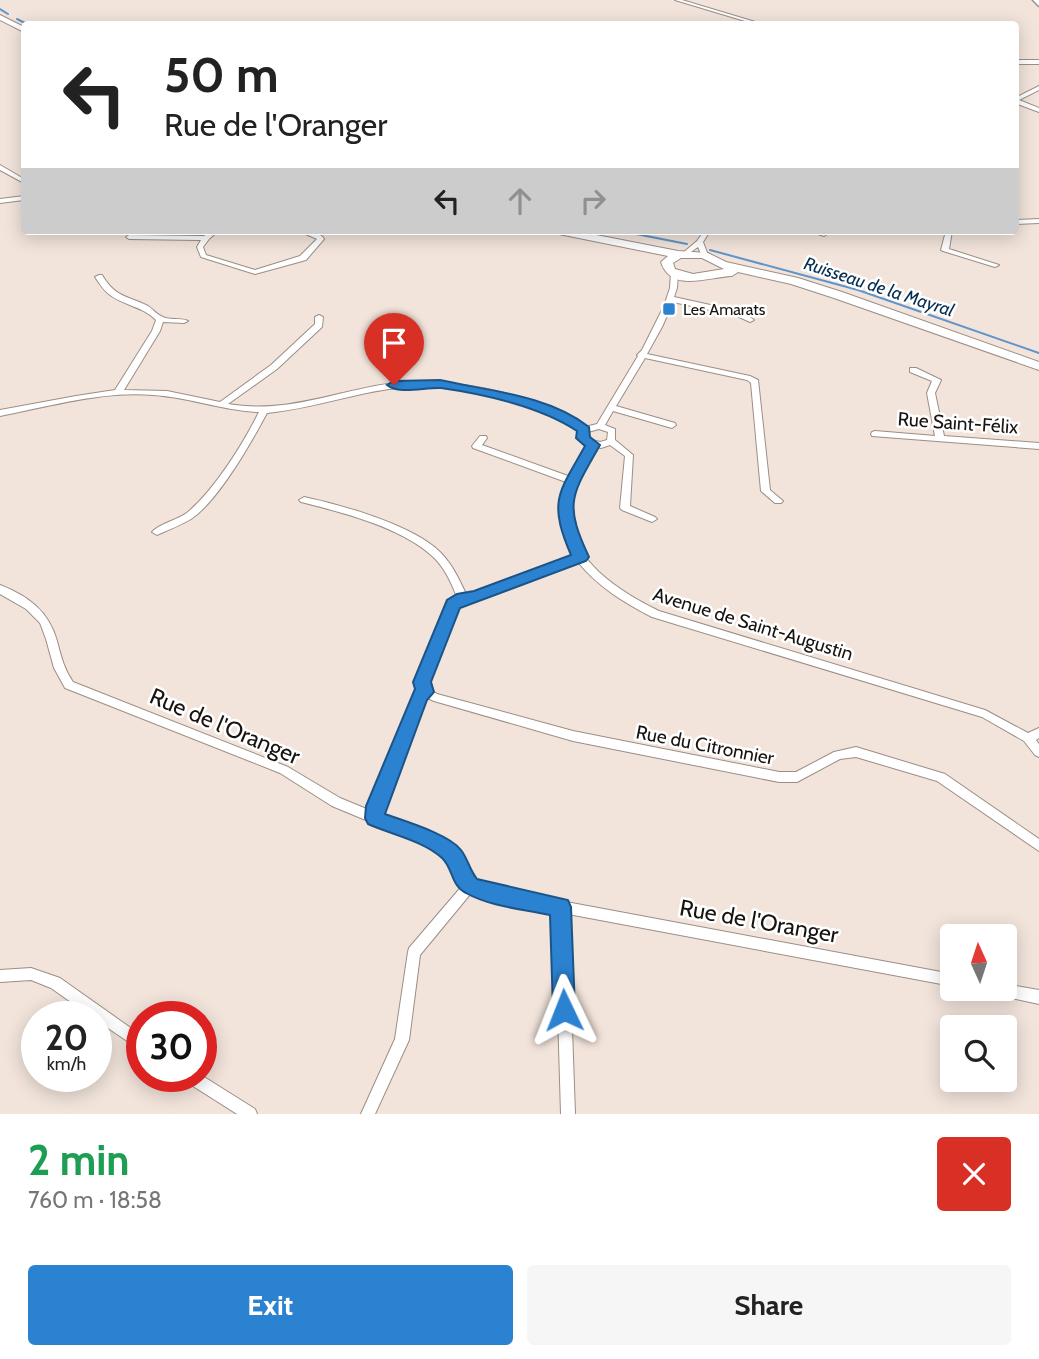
<!DOCTYPE html>
<meta charset="utf-8">
<style>
:root{--surface:#fff;--page:#f6f6f6;--text:#222;--muted:#767676;--accent:#2b82d0}
body{margin:0;font-family:Cabin,sans-serif;background:var(--page);color:var(--text);height:100vh;display:flex;flex-direction:column;font-size:26px;white-space:nowrap}
*{box-sizing:border-box;margin:0}
p{font-size:23px;color:var(--muted)}
.icon{flex:none;width:38px;height:38px;fill:none;stroke:currentColor;stroke-width:2;stroke-linecap:round;stroke-linejoin:round}
.map{position:relative;height:1114px;overflow:hidden}
.side{display:flex;flex-direction:column;background:var(--surface);flex:1}
.side>*{flex:none}
.hud{position:absolute;left:21px;top:21px;width:998px;height:214px;border-radius:7px;box-shadow:0 4px 18px #0003;background:#fff;color:var(--text);overflow:hidden}
.needle{width:46px;rotate:357deg}
.controls{position:absolute;left:940px;top:924px;display:grid;gap:14px}
.controls a{display:grid;place-items:center;width:77px;height:77px;border-radius:7px;background:var(--surface);box-shadow:0 4px 18px #0003;font-size:35px}
.speed{position:absolute;left:21px;top:1001px;display:flex;gap:14px;font-size:35px;font-weight:700;text-align:center}
.speed>*{display:grid;place-content:center;width:91px;height:91px;border-radius:50%;background:var(--surface);box-shadow:0 4px 18px #0003;line-height:1}
.speed small{font-size:18px;font-weight:400}
.speed .limit{border:10px solid #d22;background:#fff;color:#111}
.pin{position:absolute;display:grid;place-items:center;width:60px;height:60px;color:#fff;margin:-72px -30px;border-radius:50% 50% 50% 0;rotate:-45deg;box-shadow:0 0 7px #0007}
.pin .icon{rotate:45deg}
.me{position:absolute;width:77px;margin:-38px;rotate:358deg;stroke-linejoin:round;filter:drop-shadow(0 0 5px #0008)}
.turn{display:flex;align-items:center;gap:24px;height:147px;padding:0 28px;font-size:32px}
.turn .icon{width:91px;height:91px;stroke-width:2.5}
.turn b{display:block;font-size:49px;line-height:60px}
.lanes{display:flex;align-items:center;height:66px;padding:0 28px;background:#0003;justify-content:center;gap:35px;direction:ltr}
.lanes .off{opacity:.35}
.round{display:grid;place-items:center;flex:none;width:74px;height:74px;border-radius:7px;background:var(--page)}
.summary{display:flex;align-items:center;justify-content:space-between;height:119px;padding:0 28px}
h1{font-size:42px;font-weight:800;line-height:52px;color:#1e9e55}
.button{display:flex;gap:14px;margin-top:auto;padding:14px 28px}
.button a{flex:1;height:80px;border-radius:7px;background:var(--accent);color:#fff;font-size:28px;font-weight:800;line-height:80px;text-align:center}
.button a+a{background:var(--page);color:var(--text)}
.map>svg:first-child{display:block}
</style>
<div class="map">
<svg width="1039" height="1114" viewBox="0 0 1039 1114">
<rect width="100%" height="100%" fill="#f2e4db"/>
<g fill="none" stroke-linecap="round" stroke-linejoin="round">
<!-- stream -->
<path stroke="#5e94ca" stroke-width="2" d="M0 9 8 14
M17 19 27 24
M621 231 687 244
M710 250 858 290 1039 353"/>
<!-- minor casing -->
<g stroke="#9b8e86" stroke-width="2">
<path id="minor" d="M675 0H682L762 24H755Z
M1015 60H1039V64H1015Z
M1039 86V90L1019 100 1039 108V112L1015 103V98Z
M0 165 24 179V183L0 170Z
M24 196V200L0 203V199Z
M1039 219V223L1015 224V220Z
M211 231H218L209 239 203 247 206 255 255 270 300 256 317 239 299 231C308 231 319 231 324 239L306 260 255 274 201 257 197 247 201 240 129 239 126 237 129 235 204 236Z
M704 231H710L703 242 708 255 706 256H702L698 247 688 254H684V252L697 241Z
M809 231H820L827 234 824 236Z
M946 231H952L949 249 999 265 995 267 943 251 941 250Z
M671 272H677L678 274 677 288 674 297 742 312 754 320 750 322 737 316 673 302 662 327 647 354 750 376 758 380 770 490 783 501 781 503H775L761 491 751 383 747 380 645 358 616 406 675 423 676 425 672 428 613 411 605 425 615 429V440L633 455 630 506 655 517 657 519 652 522 622 510 620 508 625 456 610 445 601 448 596 447C587 460 574 477 571 493 557 552 614 589 659 611L985 710 1028 733 1039 728V738L1036 740 1039 744V757L1035 755 1024 741 982 717 652 617C625 603 598 587 578 562L480 600 464 601 457 607 427 682 430 689 437 694 573 731 779 772H796L834 752 856 747 945 774 1039 839V851L937 781 856 757 840 759 797 782H779L573 741 434 701 425 697 423 699 382 806 380 815C396 822 449 840 458 851 466 861 463 876 477 882 500 893 536 896 561 901L952 974V986L568 914 575 1114H561L555 912 496 900 472 892 420 955 409 1040 375 1114H361L395 1039 408 952 409 948 462 886 456 878 449 858 438 850 332 806 280 773 65 688 54 668 46 639 40 623 26 609 0 594V585C28 596 49 611 57 641 61 656 64 669 73 682L288 767 340 798 369 810 414 696 419 690 417 682 448 605 457 597C451 582 444 566 431 555 400 527 341 512 301 502L299 500 304 497C342 505 413 525 440 552 452 564 459 579 466 594L475 593 574 556C559 533 555 507 566 482L473 448 472 446 480 436H486L487 438 482 445 568 476 589 445 582 443 578 435 579 431C529 398 449 380 389 389 348 395 309 409 267 413 252 441 218 501 191 519 183 524 166 531 157 535L152 532 154 530C164 522 178 520 188 512 215 489 243 444 259 412 223 411 189 397 153 395 102 391 51 406 0 416V410L76 396 115 390 152 331 156 320C142 306 125 306 110 295 103 290 100 284 95 277L99 275H102C116 298 126 295 148 306 153 309 156 314 161 316 168 321 180 317 188 321L184 323 163 322 160 331 124 390 167 391 220 402 271 365 315 324V317L319 315 323 317 322 327 277 369 228 404C280 413 324 396 375 386 441 373 529 391 585 427L597 424 638 356 637 355 642 350 664 306 670 288ZM599 429 608 432 607 440 600 442 588 439 586 435 588 432Z
M910 368H916L941 380 935 393 944 436 1039 443V449L872 436 871 434 872 432 875 431 935 436 927 393 932 381 910 372Z
M31 968 60 978 142 1036V1051L96 1020V1017H92L51 988 31 980 0 982V970Z
M1004 984 1039 990V1004L993 994 991 989H1004Z
M201 1075 255 1109 257 1114H237L185 1081 183 1076H201Z"/>
</g>
<!-- tertiary casing -->
<g stroke="#9b8e86" stroke-width="3">
<path id="tertiary" d="M1033 0H1039V6Z"/>
</g>
<!-- primary casing -->
<g stroke="#9b8e86" stroke-width="2">
<path id="primary" d="M0 15 24 27V32L0 20Z
M553 231H576L678 251 708 253 726 262 798 278 842 292 1039 362V370L834 298 791 284 738 272 732 276C708 277 671 293 661 262L668 256 559 234ZM681 258H702L724 269 693 274 675 269 673 263Z"/>
</g>
<!-- minor -->
<use href="#minor" fill="#fff" fill-rule="evenodd"/>
<!-- tertiary -->
<use href="#tertiary" fill="#fff" fill-rule="evenodd"/>
<!-- primary -->
<use href="#primary" fill="#fff" fill-rule="evenodd"/>
</g>
<!-- route -->
<path fill="#2b82d0" stroke="#1c5487" stroke-width="2" d="M440 380C489 391 548 395 589 427L590 437 600 445C572 495 563 502 589 557L586 561 460 608 431 682 434 692 427 700 385 814C404 821 449 834 461 850 468 859 469 869 477 879L568 900 571 907 575 1010 572 1018 564 1022 556 1018 553 1010 550 915C523 909 491 907 466 893 451 886 453 868 442 858 424 841 390 834 368 824L365 818 366 806 415 689 413 682 447 600 457 594 474 591 571 555C548 501 558 494 585 446L576 438 577 431C541 407 484 394 441 388 425 387 399 395 387 385L394 381Z"/>
<!-- markers -->
<rect fill="#2b82d0" stroke="#fff" stroke-width="2.5" x="662" y="302" width="14" height="14" rx="3.5"/>
<g text-anchor="middle" dominant-baseline="central" stroke-width="5" stroke-linejoin="round" paint-order="stroke">
<!-- far-poi labels -->
<g font-size="16" fill="#171310" stroke="#fff" text-anchor="start">
<text x="683" y="309">Les Amarats</text>
</g>
<!-- far-water labels -->
<g font-size="18" font-style="italic" fill="#042d51" stroke="#fff">
<text transform="translate(879 287) rotate(18)">Ruisseau de la Mayral</text>
</g>
<!-- street labels -->
<g font-size="19" fill="#171310" stroke="#fff">
<text transform="translate(958 423) rotate(4)">Rue Saint-Félix</text>
<text transform="translate(753 624) rotate(17)">Avenue de Saint-Augustin</text>
<text transform="translate(705 745) rotate(11)">Rue du Citronnier</text>
</g>
<!-- near-street labels -->
<g font-size="23" fill="#171310" stroke="#fff">
<text transform="translate(225 726) rotate(23)">Rue de l'Oranger</text>
<text transform="translate(759 921) rotate(10)">Rue de l'Oranger</text>
</g>
</g>
</svg>
<div class="controls">
<a><svg class="needle" viewBox="-14 -14 28 28"><path d="M0-13l5 13h-10z" fill="#e53935"/><path d="M0 13l5-13h-10z" fill="#767676"/></svg></a>
<a><svg class="icon" aria-label="search" viewBox="0 0 24 24"><circle cx="10" cy="10" r="6"/><path d="M15 15l6 6"/></svg></a>
</div>
<div class="speed"><div>20<small>km/h</small></div><div class="limit">30</div></div>
<div class="pin" style="left:394px;top:385px;background:#d93025"><svg class="icon" aria-label="arrive" viewBox="0 0 24 24"><path d="M6 21V4h12l-3 4 3 4H6"/></svg></div>
<svg class="me" style="left:564px;top:1010px" viewBox="-20 -20 40 40"><path d="M0-17L14 15 0 8-14 15z" fill="#2b82d0" stroke="#fff" stroke-width="4"/></svg>
<div class="hud">
<div class="turn"><svg class="icon" aria-label="left" viewBox="0 0 24 24"><path d="M17 20v-9H6M10 6l-5 5 5 5"/></svg><div><b>50 m</b>Rue de l'Oranger</div></div>
<div class="lanes"><svg class="icon" aria-label="left" viewBox="0 0 24 24"><path d="M17 20v-9H6M10 6l-5 5 5 5"/></svg><svg class="icon off" aria-label="ahead" viewBox="0 0 24 24"><path d="M12 20V5M6 11l6-6 6 6"/></svg><svg class="icon off" aria-label="right" viewBox="0 0 24 24"><path d="M7 20v-9h11M14 6l5 5-5 5"/></svg></div>
</div>
</div>
<section class="side">
<div class="summary"><div><h1>2 min</h1><p>760 m · 18:58</p></div><a class="round" style="background:#d93025;color:#fff"><svg class="icon" aria-label="close" viewBox="0 0 24 24"><path d="M6 6l12 12M18 6L6 18"/></svg></a></div>
<div class="button"><a>Exit</a><a>Share</a></div>
</section>
